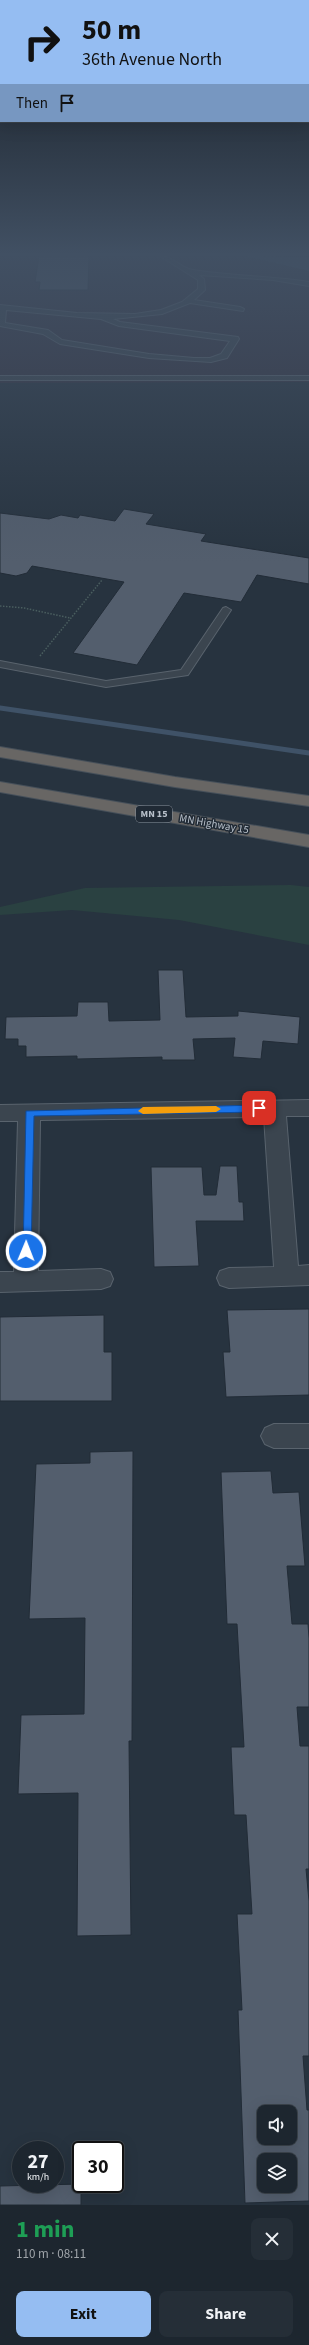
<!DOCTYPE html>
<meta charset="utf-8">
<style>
:root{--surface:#1d262f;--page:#252e37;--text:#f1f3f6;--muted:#a0a5aa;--line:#3b434b;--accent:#95bdf2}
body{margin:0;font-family:"Source Sans 3",sans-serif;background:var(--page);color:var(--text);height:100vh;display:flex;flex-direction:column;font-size:15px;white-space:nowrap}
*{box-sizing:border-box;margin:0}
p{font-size:13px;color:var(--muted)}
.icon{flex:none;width:22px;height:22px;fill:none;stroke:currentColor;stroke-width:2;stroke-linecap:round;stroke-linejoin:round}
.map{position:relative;height:2205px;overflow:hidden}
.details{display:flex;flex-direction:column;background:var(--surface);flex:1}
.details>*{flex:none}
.guide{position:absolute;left:0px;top:0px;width:309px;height:122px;box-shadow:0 4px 16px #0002,0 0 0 1px var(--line);background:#95bdf2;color:#111;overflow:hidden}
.tools{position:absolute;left:257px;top:2105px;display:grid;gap:8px}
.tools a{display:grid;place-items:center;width:40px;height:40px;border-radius:8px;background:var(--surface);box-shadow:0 4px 16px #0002,0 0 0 1px var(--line);font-size:20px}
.speed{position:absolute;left:12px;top:2141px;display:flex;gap:8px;font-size:20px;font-weight:700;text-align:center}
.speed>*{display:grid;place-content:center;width:52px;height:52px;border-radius:50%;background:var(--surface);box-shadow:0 4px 16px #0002,0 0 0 1px var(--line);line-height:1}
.speed small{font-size:10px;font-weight:400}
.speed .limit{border:2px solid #111;border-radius:6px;background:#fff;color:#111}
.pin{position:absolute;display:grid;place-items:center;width:34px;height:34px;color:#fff;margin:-17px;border-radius:8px;box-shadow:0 2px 6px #0006}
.me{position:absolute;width:44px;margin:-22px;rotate:1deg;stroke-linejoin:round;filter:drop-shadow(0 0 3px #0008)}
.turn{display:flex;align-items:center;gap:14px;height:84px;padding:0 16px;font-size:18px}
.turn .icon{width:52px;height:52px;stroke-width:2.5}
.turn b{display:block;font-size:28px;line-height:34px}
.then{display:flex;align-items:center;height:38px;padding:0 16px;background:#0003;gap:8px;font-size:15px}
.round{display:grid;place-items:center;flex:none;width:42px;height:42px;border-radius:8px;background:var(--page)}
.headline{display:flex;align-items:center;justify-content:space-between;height:68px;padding:0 16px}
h1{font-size:24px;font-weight:700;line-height:30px;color:#1e9e55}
.primary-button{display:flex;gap:8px;margin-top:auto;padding:8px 16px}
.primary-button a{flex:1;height:46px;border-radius:8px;background:var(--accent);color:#111;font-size:16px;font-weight:700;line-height:46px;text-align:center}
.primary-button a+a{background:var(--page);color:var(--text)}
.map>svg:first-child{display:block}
</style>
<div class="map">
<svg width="309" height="2205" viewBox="0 0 309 2205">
<rect width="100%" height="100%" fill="#27333f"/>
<!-- medical -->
<path fill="#343341" d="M0 256H243L309 271V382L0 383Z"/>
<!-- green -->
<path fill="#2a4141" d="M291 885 309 887V945L179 920 72 910 0 915V907L85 888Z"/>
<!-- water -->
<path fill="#3f5267" d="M245 256 309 257V271Z"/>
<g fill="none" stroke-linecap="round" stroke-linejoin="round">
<!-- stream -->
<path stroke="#3f5267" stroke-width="5" d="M0 708 309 753"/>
</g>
<!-- building -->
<path fill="#535e6d" stroke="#222c37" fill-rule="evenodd" d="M39 256H89L88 290H39L40 282H35Z
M124 509 154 514 146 524 206 534 201 541 309 558V584L257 575 241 602 184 593 137 665 73 653 124 582 32 566 27 573 16 576 0 573V513L49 519 61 515 78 518 80 515 115 521Z
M158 970H183L186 1017 238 1016V1011L300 1017 298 1044 263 1041 261 1059 233 1057 235 1038 193 1039 195 1060H162V1057L77 1059V1056L26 1057V1046H18V1039H5L6 1017 77 1016 78 1002H108L109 1021 160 1020Z
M220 1166H237L239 1202H243L244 1221H196L199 1266 154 1267 151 1167H202L204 1195H216Z
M309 1309V1395L226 1397 223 1352H230L227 1310Z
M104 1315V1352H112V1401H0V1317Z
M133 1451 132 1741H129L131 1935 77 1936 78 1793 18 1794 21 1715 84 1714 85 1618 29 1619 36 1464 90 1463V1452Z
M271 1471 273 1493 299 1492 305 1566H287L292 1624H308L309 1638V1707H297L300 1746H309V1869H306L309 1901V2056H303L307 2110H309V2201L245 2203 238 2010H242L237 1914H252L246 1815H234L231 1747H244L237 1624H227L221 1472ZM264 2112H290V2138H264ZM264 2160H290V2186H264Z
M81 2184V2205H0V2186Z"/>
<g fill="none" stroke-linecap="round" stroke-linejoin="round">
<!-- service casing -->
<g stroke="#59636d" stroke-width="2">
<path id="service" d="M160 256C173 256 180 268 193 270 231 276 270 276 309 282V286L273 280 199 275 204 279 205 290 194 300 240 307 244 309 243 311 190 303 162 314 113 319 120 322 238 337 239 339 227 358 211 362 149 358 60 344 43 334 0 326V305L77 313 135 314 161 310 182 302 198 289V280ZM6 310 101 319 119 326 230 341 221 354 210 358H194L149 354 62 340 48 330 5 323Z
M0 376H309V380H0Z
M226 607 231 610 188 675 106 687 0 667V661L106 681 181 670 223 608Z"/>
</g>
<!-- minor casing -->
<g stroke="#59636d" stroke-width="2">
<path id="minor" d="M309 1100V1116H286L298 1266 309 1265V1285L229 1288 220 1285 217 1278 220 1271 229 1268 274 1267 264 1117 40 1120 38 1271 101 1269 110 1272 113 1279 110 1286 101 1289 0 1292V1272H14L18 1121H0V1105Z
M274 1424H309V1448H274L265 1444 261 1436 265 1428Z"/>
</g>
<!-- trunk casing -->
<g stroke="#46505a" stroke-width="2">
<path id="trunk" d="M0 747 175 777 309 796V806L175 787 0 757Z
M0 782 309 835V847L0 792Z"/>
</g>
<!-- path -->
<path stroke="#4a5e5f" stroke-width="1.5" stroke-dasharray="1.5 1.5" stroke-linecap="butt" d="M0 606 24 608 70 618
M40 656 102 580"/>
<!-- service -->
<use href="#service" fill="#3b454f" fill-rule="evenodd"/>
<!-- minor -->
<use href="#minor" fill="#3b454f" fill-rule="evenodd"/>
<!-- trunk -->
<use href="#trunk" fill="#686664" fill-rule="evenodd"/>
</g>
<!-- sky -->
<linearGradient id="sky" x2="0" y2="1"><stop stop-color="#151c23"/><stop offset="0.45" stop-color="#415063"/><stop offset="1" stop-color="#415063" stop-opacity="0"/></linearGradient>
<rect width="309" height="564" fill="url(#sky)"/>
<!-- route -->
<path fill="#1a73e8" stroke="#114b97" d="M259 1105 263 1108 259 1112 34 1116 31 1251 26 1255 23 1254 26 1111Z"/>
<!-- slow -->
<path fill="#f59e0b" d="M216 1106 221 1109 216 1112 143 1114 138 1111 143 1107Z"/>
<g text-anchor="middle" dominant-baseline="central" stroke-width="3" stroke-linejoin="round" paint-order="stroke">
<!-- shield labels -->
<rect fill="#202a35" stroke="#8a939d" stroke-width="1" x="136" y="806" width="36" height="16" rx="3"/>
<g font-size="10" font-weight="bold" fill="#b8c0ca">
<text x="154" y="814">MN 15</text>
</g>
<!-- street labels -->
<g font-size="11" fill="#b8c0ca" stroke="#202a35">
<text transform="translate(214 824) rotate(10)">MN Highway 15</text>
</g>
</g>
</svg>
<div class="tools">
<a><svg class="icon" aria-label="sound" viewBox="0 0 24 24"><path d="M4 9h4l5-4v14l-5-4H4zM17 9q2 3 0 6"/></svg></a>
<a><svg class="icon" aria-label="layers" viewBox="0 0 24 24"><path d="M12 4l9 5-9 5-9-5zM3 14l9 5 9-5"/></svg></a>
</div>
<div class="speed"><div>27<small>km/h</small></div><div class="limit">30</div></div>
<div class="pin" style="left:259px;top:1108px;background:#d93025"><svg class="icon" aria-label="arrive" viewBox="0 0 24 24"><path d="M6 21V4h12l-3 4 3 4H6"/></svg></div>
<svg class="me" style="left:26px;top:1251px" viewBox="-20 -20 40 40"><circle r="17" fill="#1a73e8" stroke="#fff" stroke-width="3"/><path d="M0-11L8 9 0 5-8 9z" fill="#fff"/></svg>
<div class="guide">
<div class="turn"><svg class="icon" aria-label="right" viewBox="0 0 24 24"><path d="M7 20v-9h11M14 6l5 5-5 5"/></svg><div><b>50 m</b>36th Avenue North</div></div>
<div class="then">Then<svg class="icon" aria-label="arrive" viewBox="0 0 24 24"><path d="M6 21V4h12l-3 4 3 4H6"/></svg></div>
</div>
</div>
<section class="details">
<div class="headline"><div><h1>1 min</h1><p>110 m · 08:11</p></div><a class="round"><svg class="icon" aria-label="close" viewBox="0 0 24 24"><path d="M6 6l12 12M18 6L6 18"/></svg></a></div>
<div class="primary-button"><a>Exit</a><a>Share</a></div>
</section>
